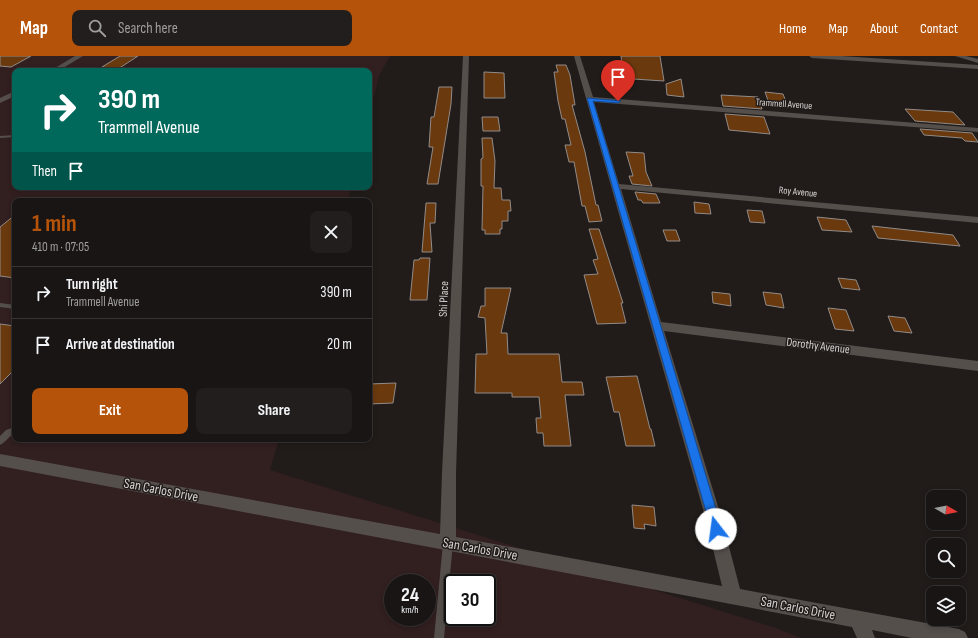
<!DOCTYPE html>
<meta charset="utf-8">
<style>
:root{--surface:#191514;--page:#221e1d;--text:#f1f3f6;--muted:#9f9fa0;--line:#373434;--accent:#b45309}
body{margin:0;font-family:"Sofia Sans Condensed",sans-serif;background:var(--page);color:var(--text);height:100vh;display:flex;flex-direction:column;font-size:15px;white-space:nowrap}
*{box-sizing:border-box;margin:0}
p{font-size:13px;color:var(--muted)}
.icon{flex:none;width:22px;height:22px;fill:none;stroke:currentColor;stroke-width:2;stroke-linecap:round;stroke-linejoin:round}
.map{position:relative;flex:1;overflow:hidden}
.drawer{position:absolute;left:12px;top:142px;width:360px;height:244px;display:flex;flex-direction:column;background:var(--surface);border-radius:8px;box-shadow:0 2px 6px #0003,0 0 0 1px var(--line)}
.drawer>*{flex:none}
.hud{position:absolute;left:12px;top:12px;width:360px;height:122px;border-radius:8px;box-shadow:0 2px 6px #0003,0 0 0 1px var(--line);background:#00695c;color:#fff;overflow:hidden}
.needle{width:26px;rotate:99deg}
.tools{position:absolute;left:926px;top:434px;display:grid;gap:8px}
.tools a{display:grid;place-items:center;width:40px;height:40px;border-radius:8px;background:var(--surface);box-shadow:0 2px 6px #0003,0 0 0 1px var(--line);font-size:20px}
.speed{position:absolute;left:384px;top:518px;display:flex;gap:8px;font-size:20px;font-weight:700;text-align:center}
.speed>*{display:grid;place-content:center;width:52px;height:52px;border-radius:50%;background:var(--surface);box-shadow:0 2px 6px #0003,0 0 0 1px var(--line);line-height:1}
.speed small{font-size:10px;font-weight:400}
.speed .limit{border:2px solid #111;border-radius:6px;background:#fff;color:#111}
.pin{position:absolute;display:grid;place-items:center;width:34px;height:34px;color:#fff;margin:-41px -17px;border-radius:50% 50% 50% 0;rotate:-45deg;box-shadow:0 0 4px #0007}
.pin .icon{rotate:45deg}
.me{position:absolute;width:44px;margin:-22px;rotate:345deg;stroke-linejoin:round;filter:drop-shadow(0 0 3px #0008)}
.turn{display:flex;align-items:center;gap:14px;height:84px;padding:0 20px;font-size:18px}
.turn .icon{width:52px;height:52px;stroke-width:2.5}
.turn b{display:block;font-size:28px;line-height:34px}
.then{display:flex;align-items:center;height:38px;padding:0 20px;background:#0003;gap:8px;font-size:15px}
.round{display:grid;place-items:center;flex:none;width:42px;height:42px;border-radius:8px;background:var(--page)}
.summary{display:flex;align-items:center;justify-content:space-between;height:68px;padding:0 20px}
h1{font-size:24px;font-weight:700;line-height:30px;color:var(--accent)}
.button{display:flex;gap:8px;margin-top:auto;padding:8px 20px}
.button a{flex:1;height:46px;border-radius:8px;background:var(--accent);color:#fff;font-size:16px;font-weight:700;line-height:46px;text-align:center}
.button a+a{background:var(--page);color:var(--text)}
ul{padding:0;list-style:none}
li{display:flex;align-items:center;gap:12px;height:52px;padding:0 20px;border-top:1px solid var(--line)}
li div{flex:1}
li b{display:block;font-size:15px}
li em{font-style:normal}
header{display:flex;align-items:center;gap:24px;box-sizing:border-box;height:56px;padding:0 20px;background:var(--accent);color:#fff}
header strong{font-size:19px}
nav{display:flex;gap:22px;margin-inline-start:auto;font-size:14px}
.search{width:280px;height:36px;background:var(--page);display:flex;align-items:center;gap:10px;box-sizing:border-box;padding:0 14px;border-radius:8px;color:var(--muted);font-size:15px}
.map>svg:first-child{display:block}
</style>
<header>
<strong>Map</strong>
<div class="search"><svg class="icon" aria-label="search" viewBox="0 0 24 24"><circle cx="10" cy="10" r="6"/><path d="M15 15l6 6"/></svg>Search here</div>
<nav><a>Home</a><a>Map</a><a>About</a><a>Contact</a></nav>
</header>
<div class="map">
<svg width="978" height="582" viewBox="0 0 978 582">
<rect width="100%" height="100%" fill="#211c1a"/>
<!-- industrial -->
<path fill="#321f20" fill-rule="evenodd" d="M0 0H390L379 20 369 60V15H15V131H351L348 145H15V383H279L270 414 776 572 801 582H0ZM393 527H427V561H393ZM453 527H487V561H453Z"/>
<!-- building -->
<path fill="#6a390e" stroke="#918b88" d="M0 0H31L11 11 0 10Z
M120 0H138L118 13 102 11Z
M621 0H660L664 25 618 22V8H622Z
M556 9H566L570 19 575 49H572L585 96 596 149H598L602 165 589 166 585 150H582L574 106H569L565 89H571L565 63H562L558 45 554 16H558Z
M484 16 504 17 505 42H484Z
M681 23 684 41 667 39 666 28Z
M439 31H452L451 48 438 128H427L433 91H429L431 61H434Z
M765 36 783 38 788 51 770 50Z
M721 39 758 41 762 53 723 50Z
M905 53 953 56 965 69 915 65Z
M725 58 764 61 770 78 729 74Z
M482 61H498L500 75H483Z
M920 73 972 77 978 86 965 85 962 82 924 79Z
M482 82H492L495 105 494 132H501L502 144H510L511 155H508V165H502V173H500V178H485V174H482L483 130H481V103L483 102Z
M626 96 644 97 646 116 652 130 632 128 629 120H633Z
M635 136 656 138 660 147H643L641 144H638Z
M694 146 709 148 711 158 695 157Z
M426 147H436L435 167H430L432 196H422Z
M747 154 762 155 765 167 750 166Z
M15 159V222L0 220V171Z
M817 161 846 164 852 176 822 174Z
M872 170 953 179 960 190 878 182Z
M589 173H599L623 247H621L626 267 597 268 584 219 598 218 593 204 598 203Z
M663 174H676L680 185H667Z
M420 202H430L427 244H410L414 204H419Z
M838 222 856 224 860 234 842 232Z
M485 232H511L501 277H507L508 298H559L562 326H582L584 339H565L571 390H544L543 377H537L536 362H541L539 341H512V337H475L476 298H487L485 262 478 261 481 250H485Z
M712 236 730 238 731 250 713 247Z
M763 236 781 238 784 252 766 249Z
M828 252 846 254 854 275 835 273Z
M888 260 905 262 912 277 894 275Z
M0 268 15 270V313L0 328Z
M637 320 650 373H651L655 390H626L619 356H614L606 321Z
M396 327 393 347 369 348V328Z
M632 449 654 451 656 470 644 468 645 473 634 472Z"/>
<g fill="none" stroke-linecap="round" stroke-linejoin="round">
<!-- service -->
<path fill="#554f4c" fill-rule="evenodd" d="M15 79V81L0 82V80Z
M0 247 15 249V253L0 251Z
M15 371V377C9 380 6 386 0 389V380L6 374Z
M448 482 451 484 453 487 444 582H434L443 487 445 484Z"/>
<!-- minor -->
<path fill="#554f4c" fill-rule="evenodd" d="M75 0H83L58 15H50Z
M463 0H469L456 417V481L722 530 705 460 574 0H580L593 41 978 72V76L594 46 619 128 978 161V167L621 133 661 266 978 305V315L664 275 721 460 740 533 959 573 965 576 968 582H912L872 574 875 582H857L852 571 0 410V398L440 478 442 417Z
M809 0H841L978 9V13L812 2Z
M955 0H966L978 3V7Z
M15 35V40L0 47V42Z"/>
</g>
<!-- route -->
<path fill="#1a73e8" stroke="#114b97" d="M587 42 621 45 618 47 593 45 722 473 721 477 716 479 712 477 711 473Z"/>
<g text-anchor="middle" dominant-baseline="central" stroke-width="3" stroke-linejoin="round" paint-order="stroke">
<!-- far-street labels -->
<g font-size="10" fill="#d5d2d0" stroke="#211c1a">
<text transform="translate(784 48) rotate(4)">Trammell Avenue</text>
<text transform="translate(798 136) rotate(6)">Roy Avenue</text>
</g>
<!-- street labels -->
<g font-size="12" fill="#d5d2d0" stroke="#211c1a">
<text transform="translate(444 243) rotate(-88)">Shi Place</text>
<text transform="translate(818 290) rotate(7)">Dorothy Avenue</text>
</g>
<!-- near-street labels -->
<g font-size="14" fill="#d5d2d0" stroke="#211c1a">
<text transform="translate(161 434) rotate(11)">San Carlos Drive</text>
<text transform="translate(480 493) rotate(10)">San Carlos Drive</text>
<text transform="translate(798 552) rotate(11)">San Carlos Drive</text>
</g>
</g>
</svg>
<div class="tools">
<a><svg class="needle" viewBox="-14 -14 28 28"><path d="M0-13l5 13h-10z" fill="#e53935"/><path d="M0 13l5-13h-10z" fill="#9f9fa0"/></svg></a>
<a><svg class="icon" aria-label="search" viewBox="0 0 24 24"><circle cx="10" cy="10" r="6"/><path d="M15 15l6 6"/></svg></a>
<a><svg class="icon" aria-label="layers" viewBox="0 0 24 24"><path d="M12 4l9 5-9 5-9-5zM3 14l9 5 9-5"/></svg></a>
</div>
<div class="speed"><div>24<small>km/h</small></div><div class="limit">30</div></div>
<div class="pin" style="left:618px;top:45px;background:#d93025"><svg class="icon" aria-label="arrive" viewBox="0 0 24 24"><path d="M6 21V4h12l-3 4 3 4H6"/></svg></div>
<svg class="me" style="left:716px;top:473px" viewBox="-20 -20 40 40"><circle r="19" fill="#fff"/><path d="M0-13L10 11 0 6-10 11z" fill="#1a73e8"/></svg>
<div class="hud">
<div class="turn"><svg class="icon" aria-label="right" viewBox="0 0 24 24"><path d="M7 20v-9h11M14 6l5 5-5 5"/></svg><div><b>390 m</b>Trammell Avenue</div></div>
<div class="then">Then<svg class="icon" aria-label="arrive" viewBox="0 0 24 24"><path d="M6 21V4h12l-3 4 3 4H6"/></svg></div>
</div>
<section class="drawer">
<div class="summary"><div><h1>1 min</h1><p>410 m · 07:05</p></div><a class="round"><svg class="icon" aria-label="close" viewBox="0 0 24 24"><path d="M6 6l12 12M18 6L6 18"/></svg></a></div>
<ul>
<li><svg class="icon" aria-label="right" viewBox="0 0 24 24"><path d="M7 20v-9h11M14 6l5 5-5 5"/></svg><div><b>Turn right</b><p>Trammell Avenue</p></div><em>390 m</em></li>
<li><svg class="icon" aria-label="arrive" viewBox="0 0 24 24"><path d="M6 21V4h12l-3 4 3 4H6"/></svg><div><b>Arrive at destination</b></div><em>20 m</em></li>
</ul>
<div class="button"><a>Exit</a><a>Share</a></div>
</section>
</div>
